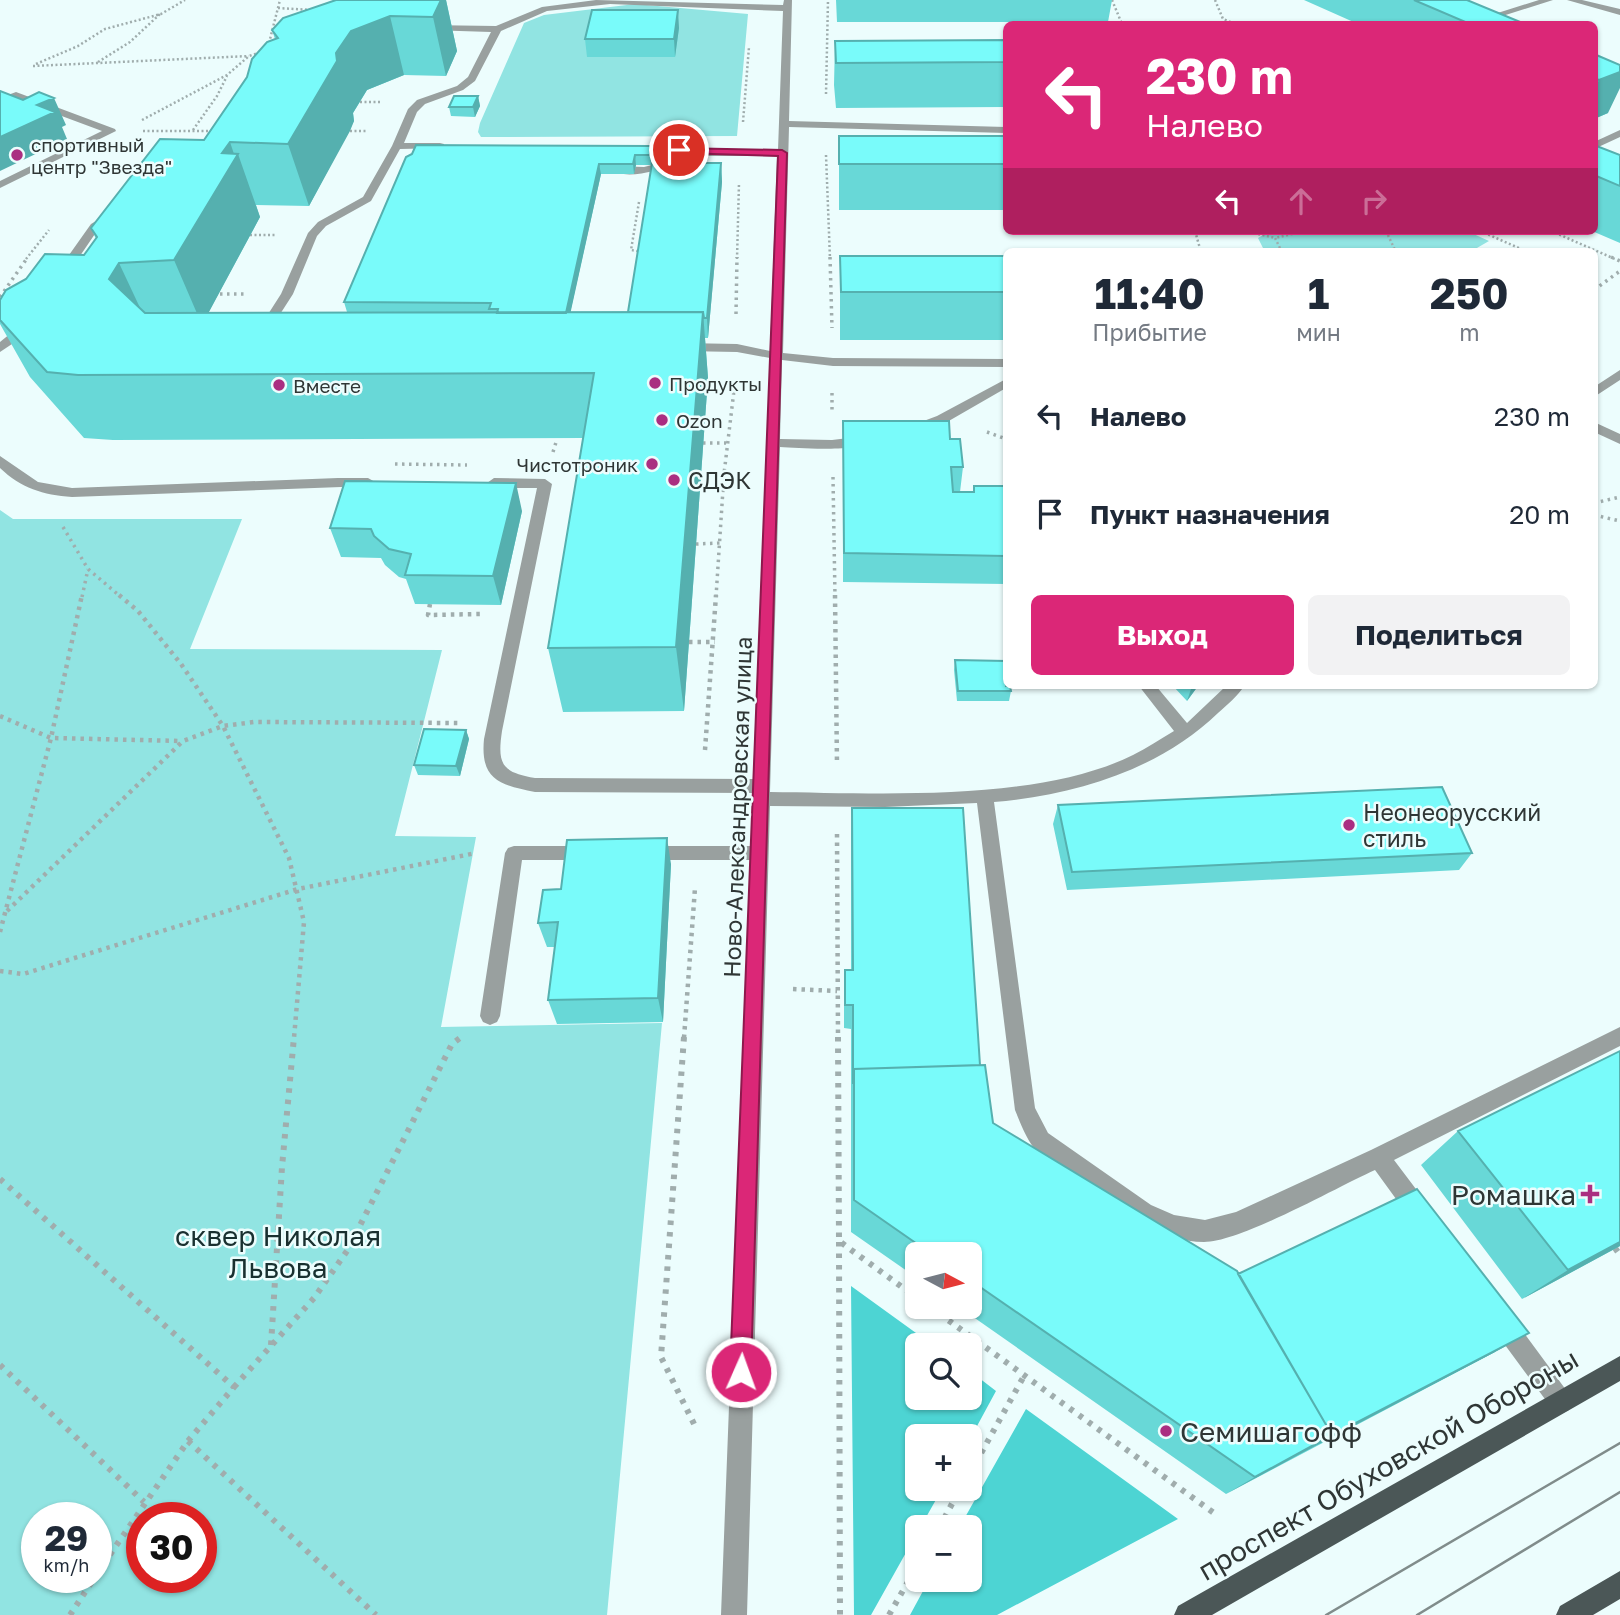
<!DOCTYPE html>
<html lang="ru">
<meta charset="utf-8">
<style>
:root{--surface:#fff;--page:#f2f2f3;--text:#1f2937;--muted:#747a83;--accent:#db2777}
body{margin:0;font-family:"Golos Text",sans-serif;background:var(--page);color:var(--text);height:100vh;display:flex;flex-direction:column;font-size:26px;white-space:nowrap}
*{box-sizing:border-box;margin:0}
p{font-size:23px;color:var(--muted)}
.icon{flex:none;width:38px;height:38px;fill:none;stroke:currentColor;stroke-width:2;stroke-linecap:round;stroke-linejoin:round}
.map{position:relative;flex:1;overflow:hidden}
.drawer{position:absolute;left:1003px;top:248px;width:595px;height:441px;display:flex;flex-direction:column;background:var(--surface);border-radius:10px;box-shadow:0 2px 5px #0004}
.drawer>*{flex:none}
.top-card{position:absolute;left:1003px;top:21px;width:595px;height:214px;border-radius:10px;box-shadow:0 2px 5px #0004;background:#db2777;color:#fff;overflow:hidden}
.needle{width:46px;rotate:97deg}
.buttons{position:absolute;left:905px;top:1242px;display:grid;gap:14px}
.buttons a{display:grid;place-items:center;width:77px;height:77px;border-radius:10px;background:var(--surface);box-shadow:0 2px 5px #0004;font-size:35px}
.speed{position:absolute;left:21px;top:1502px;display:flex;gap:14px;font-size:35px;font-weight:700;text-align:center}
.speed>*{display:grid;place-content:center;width:91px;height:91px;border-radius:50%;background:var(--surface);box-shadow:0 2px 5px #0004;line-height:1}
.speed small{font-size:18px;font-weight:400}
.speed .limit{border:10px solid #d22;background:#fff;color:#111}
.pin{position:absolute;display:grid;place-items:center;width:60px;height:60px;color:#fff;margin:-30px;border:4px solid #fff;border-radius:50%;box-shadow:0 2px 7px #0007}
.me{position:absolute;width:77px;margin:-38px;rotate:2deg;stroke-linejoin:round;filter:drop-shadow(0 0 5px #0008)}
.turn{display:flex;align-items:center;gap:24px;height:147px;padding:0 28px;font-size:32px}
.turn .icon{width:91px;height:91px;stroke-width:2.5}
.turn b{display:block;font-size:49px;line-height:60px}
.lanes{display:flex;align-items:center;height:66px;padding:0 28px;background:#0003;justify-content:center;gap:35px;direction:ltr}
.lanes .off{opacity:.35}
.eta{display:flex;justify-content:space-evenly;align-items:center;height:119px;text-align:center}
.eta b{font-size:42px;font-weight:700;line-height:49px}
.cta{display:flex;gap:14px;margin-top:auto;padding:14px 28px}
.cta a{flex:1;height:80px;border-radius:10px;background:var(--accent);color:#fff;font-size:28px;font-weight:700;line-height:80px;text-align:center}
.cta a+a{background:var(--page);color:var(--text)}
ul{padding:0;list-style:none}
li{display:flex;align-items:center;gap:21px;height:98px;padding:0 28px}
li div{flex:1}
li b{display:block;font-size:26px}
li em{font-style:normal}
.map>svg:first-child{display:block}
</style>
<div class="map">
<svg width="1620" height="1615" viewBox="0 0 1620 1615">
<rect width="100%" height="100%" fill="#ecfdfd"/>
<!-- green -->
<path fill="#91e4e2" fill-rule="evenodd" d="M635 4 748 14 737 136 481 137 478 132 480 123 524 23 544 15Z
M1270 231H1467L1489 241 1470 252H1265L1258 238Z
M0 510 13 519H242L190 649 442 650 395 836 476 837 441 1027 662 1023 607 1615H0ZM96 1517V1577H37V1517ZM142 1517H201V1577H142Z"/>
<!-- forest -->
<path fill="#4dd4d3" d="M851 1286 934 1346H917V1398H970V1371L996 1391 970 1439V1437H917V1489H942L920 1528H917V1533L871 1615H854Z
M1026 1409 1178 1519 997 1615H910L929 1580H970V1528H959Z"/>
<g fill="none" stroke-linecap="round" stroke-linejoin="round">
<!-- path-far3 -->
<path stroke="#a0adad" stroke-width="2.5" stroke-dasharray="2 2.5" stroke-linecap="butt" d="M1112 0 1122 24
M1215 0 1223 19 1235 24
M278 8 312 10
M269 43 280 0
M98 62 130 42 160 14
M36 64 78 46 105 29 161 14 185 0
M33 66 249 56
M826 94 828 0
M360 102H382
M142 120 227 75 249 56 261 52
M743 122 749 47
M193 130 217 96 227 76
M143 131H215
M350 131H366
M826 155 830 259
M639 202 631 250 643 252
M1195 231 1201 252
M1245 231 1275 238
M1386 231 1396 252
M1480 231 1528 252
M1551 231 1615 259
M250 235H277
M1282 252 1275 238 1305 231
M26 259 49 230
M737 259 739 183"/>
<!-- path-far2 -->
<path stroke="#a0adad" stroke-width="3.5" stroke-dasharray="2.5 4.5" stroke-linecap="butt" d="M830 257 832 328
M1611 257 1620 261
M1594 290 1620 271
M220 294H247
M0 297 28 257
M736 314 737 257
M832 393V412
M987 432 1006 439
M703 443H726
M553 452 557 439
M395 464 467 465
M833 477 835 597
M1594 503 1620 497
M1594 515 1620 521
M63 527 88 569 121 597
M696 544 720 543
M82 597 88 569
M716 597 724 474 735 382"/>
<!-- path-far1 -->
<path stroke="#a0adad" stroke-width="4.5" stroke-dasharray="3.5 5" stroke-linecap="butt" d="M119 595 138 611 181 664 223 726 289 858 304 922 294 1038
M835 595 837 765
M430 604 428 615 482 614
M689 642H715
M0 716 51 738 182 741
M705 750 716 595
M837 834 838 1038
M7 911 183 741 223 726 254 722 459 723
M0 932 51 738 82 595
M0 971 23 974 298 889 476 853
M793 989 837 991
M684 1038 695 888"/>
<!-- path -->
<path stroke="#a0adad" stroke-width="6" stroke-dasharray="4.5 7" stroke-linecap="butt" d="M684 1037 661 1357 697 1430
M838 1037 839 1241 917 1298
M0 1179 234 1387 188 1441 96 1575
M839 1242 840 1615
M1615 1248 1620 1255
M930 1307 1218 1516
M271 1345 282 1167 294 1037
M0 1365 144 1502
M234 1387 314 1298 347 1251 452 1044 460 1038
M188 1441 376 1615
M970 1473 1024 1376
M939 1528 960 1489
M70 1615 95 1577
M889 1615 917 1566"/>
<!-- minor -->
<path fill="#99a09f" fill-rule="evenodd" d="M596 0 783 5 784 0H792L789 121 1006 127V133L789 127 783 353 833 358 1006 359V367L833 366 782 360 780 439 832 440 865 436 872 440C856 453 801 448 780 447L770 792C877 793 1036 803 1133 755 1147 748 1160 739 1174 731L1139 686H1156L1187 723 1226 686H1244C1238 696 1227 705 1218 713 1159 770 1075 795 994 802L1035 1108 1048 1133 1151 1205 1174 1215 1205 1220 1236 1212 1371 1150 1620 1027V1046L1394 1160 1428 1205 1431 1213 1428 1221 1420 1224 1412 1221 1375 1170C1337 1187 1241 1242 1204 1242 1163 1242 1126 1214 1094 1192 1075 1179 1050 1166 1034 1148 1026 1138 1020 1122 1015 1110L977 803 885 807 770 806 747 1615H721L750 860H647L641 858 638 853 641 848 647 846H751L753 793 535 792C500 785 480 780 484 739L537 488H494L487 483 494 478 545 479 552 484 502 731C497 765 502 772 535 778L753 779 770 358 737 352 683 351 677 347 683 343 737 344 770 351 777 156H706L629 151 624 148 629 145 706 150H778L783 11 610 4 547 11 501 31 475 81 463 90 425 104 417 112 404 143H440L444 144V148L400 149 371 201 326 226 317 236 293 294 266 336H258L256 333 281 294 308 233 318 222 363 197 392 146 408 109 417 100 457 86 468 77 491 32 428 30 423 27 425 25 496 26 542 7Z
M1539 0H1553L1493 19 1485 17Z
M1567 0H1582L1620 9V15Z
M16 92 115 129 116 131 0 188V181L102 131 16 99 0 105V98Z
M1620 130V137L1594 149V142Z
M672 160 677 163 676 165C657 170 626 181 609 169L614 166 644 167Z
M106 215 116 217 99 228 67 275H59L57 272 91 224Z
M27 320 33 324 24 336 0 352V342Z
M1620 370V380L1594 397V387Z
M1006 379V388L947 422 912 432 905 428 937 416Z
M1594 422 1620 434V444L1594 432Z
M0 456 38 482 72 488 338 478H368L375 482 368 486 72 497C43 495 21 488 0 468Z
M514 846H588L594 848 597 853 594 858 588 860H522L500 1016 497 1022 490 1025 483 1022 480 1016 505 853 508 848Z
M1502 1311 1510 1314 1569 1394 1573 1402 1569 1410 1561 1414 1553 1410 1494 1330 1491 1322 1494 1314Z"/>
<!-- major -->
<path fill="#4b5757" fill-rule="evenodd" d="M1620 1356V1381L1212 1615H1174L1178 1606Z
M1620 1571V1599L1593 1615H1556L1560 1606Z"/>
<!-- tram -->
<path stroke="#808c8b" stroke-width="2.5" d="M1326 1615 1620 1443
M1417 1615 1620 1492"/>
</g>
<!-- wall -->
<path fill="#68d8d7" d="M446 0 457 51 446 76 404 75 367 90 353 113 354 121 309 206 256 205 260 217 208 313H490L347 312 344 302 412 154 652 156 651 165H636L634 174H601L570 313 628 312 721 163 722 182 708 338H705L708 378 684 711 563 712 548 648 583 438 113 440 84 438 30 377 0 324V300L84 255 96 239 91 228 204 140 275 39 272 30Z
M836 0H1112L1108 22H837Z
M1304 0H1467L1525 24H1358Z
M679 28 675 57H587L585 39Z
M1006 40V107L836 108 834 85 835 41Z
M1594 54 1608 113 1594 119Z
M478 96 480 106 475 117 451 116 449 107Z
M839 136H1006V210H839Z
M1594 145 1620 155V243L1592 231H1594Z
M840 256H1006V340H840Z
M843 421 950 439 963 467 960 492H973L974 486H1006V584L843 582Z
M522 511 501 605 415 604 406 579 399 577 385 565 381 558 341 557 330 528Z
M955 660 1011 691 1009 701H957L954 670Z
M1173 686H1198L1187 701Z
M466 730 469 739 460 776 418 775 414 765Z
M1058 805 1472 853 1459 870 1067 890 1053 824Z
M852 808 980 1065 993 1123 1238 1274 1495 1352 1226 1494 959 1307H970V1255H917V1278L851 1232V1029L844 1028V994L845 970H851V834Z
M671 864 663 1022 557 1024 548 1000 555 947H547L538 923 561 889Z
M1620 1051V1246L1522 1299 1421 1165 1458 1131Z"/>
<!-- shaded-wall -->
<path fill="#55b0af" d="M441 0H446L457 51 446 76 433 17Z
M678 10 679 28 675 57 674 39Z
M390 16 404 75 367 90 353 113 354 121 350 131 309 206 288 144 336 53 351 31Z
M1620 72V88L1608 113 1594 119V90L1599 80Z
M478 96 480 106 475 117 473 107Z
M54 98 66 125 62 127 67 139 0 171V137L37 105Z
M230 142 235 157 238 154 260 217 202 325 174 260 222 153Z
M651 146 652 156 651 165 650 155Z
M635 155 636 165 634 174 633 164Z
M721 163 722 182 708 338 707 318Z
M599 164 601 174 568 324 566 314Z
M119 263 149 327 109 279Z
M703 312 708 378 684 711 676 647Z
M516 483 522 511 501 605 493 576Z
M1192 686H1198L1187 701Z
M466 730 469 739 460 776 456 766Z
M667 838 671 864 663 1022 658 998Z
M1620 1242V1246L1522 1299 1568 1270Z
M1529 1333 1495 1352 1298 1455 1323 1440Z
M1332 1435 1298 1455 1226 1494 1255 1477Z"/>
<!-- building -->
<path fill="#79fbfa" stroke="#55b0af" stroke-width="2" d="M336 0H441L433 17 390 16 351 31 336 53 337 61 288 144 230 142 222 153 238 154 174 260 119 263 109 279 145 313 703 312 676 647 548 648 594 373 78 375 47 372 0 320V300L6 290 26 279 45 254 84 255 97 237 91 228 160 139 204 140 247 77 252 59 267 42 278 38 272 30 283 18Z
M1414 0H1467L1525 24H1470Z
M592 10H678L674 39H585Z
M1006 40V62L836 63 835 41Z
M1594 54 1620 65V72L1599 80 1594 78Z
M0 91 23 100 39 92 54 98 37 105 55 112 0 137Z
M454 96H478L473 107H449Z
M839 136H1006V164H839Z
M416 145 651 146 650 155H635L633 164H599L566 313H497L498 309H489L491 303 344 302 406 157 412 154Z
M1594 145 1620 155V186L1594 175Z
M652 163H721L707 318H704L703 312H628Z
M840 256H1006V292H841Z
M843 421H949L950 439H960L963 467H951L953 492H974V486H1006V556L844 553Z
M345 481 516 483 493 576 405 575 411 554 389 549 374 536 371 529 330 528Z
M955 660 1006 661V686H1010L1011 691H958Z
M424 729 466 730 456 766 414 765Z
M1442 787 1472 853 1072 872 1058 805Z
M852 808H963L980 1065 854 1069 853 1084V1005H845V970H853Z
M667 838 658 998 548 1000 558 922 538 923 543 890 561 889 567 840Z
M1620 1051V1242L1568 1270 1458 1131Z
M985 1065 993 1123 1237 1271 1332 1435 1255 1477 970 1280V1255H933L854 1200V1069Z
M1417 1189 1529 1333 1323 1440 1332 1435 1238 1274Z"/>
<!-- route -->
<path fill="#db2777" stroke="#8e194d" stroke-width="2" d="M676 148 782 150 787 153 751 1372 748 1380 741 1383 733 1380 730 1372 778 156 679 153 674 150Z"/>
<!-- markers -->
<g fill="#aa2e81" stroke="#ecfdfd" stroke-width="2.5">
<circle cx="17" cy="155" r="7"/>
<circle cx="655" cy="383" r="7"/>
<circle cx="279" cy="385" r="7"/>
<circle cx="662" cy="420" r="7"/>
<circle cx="652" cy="464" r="7"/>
<circle cx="674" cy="480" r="7"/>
<circle cx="1349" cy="825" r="7"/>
<path d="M1586.5 1183.5h7v7h7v7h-7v7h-7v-7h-7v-7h7z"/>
<circle cx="1166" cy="1431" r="7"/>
</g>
<g text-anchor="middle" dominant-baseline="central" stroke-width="5" stroke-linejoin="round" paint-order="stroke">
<!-- far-poi labels -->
<g font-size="19" fill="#2f3635" stroke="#ecfdfd" text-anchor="start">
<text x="31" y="144">спортивный<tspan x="31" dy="22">центр "Звезда"</tspan></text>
<text x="669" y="383">Продукты</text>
<text x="293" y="385">Вместе</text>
<text x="676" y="420">Ozon</text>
<text x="638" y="464" text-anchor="end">Чистотроник</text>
</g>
<!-- poi labels -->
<g font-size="23" fill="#2f3635" stroke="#ecfdfd" text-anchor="start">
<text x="688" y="480">СДЭК</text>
<text x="1363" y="812">Неонеорусский<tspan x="1363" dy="26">стиль</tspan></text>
</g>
<!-- street labels -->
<g font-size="23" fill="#2f3635" stroke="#ecfdfd">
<text transform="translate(737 807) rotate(-88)">Ново-Александровская улица</text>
</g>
<!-- near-poi labels -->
<g font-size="28" fill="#2f3635" stroke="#ecfdfd" text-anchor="end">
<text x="1576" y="1194">Ромашка</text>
<text x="1180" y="1431" text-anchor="start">Семишагофф</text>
</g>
<!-- near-park labels -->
<g font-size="28" fill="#193030" stroke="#ecfdfd">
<text x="278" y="1235">сквер Николая<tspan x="278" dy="32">Львова</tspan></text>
</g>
<!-- near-street labels -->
<g font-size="28" fill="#2f3635" stroke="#ecfdfd">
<text transform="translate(1388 1464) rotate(-30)">проспект Обуховской Обороны</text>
</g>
</g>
</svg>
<div class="buttons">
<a><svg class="needle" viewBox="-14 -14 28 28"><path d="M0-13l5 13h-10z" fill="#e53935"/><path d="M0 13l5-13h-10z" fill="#747a83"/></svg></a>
<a><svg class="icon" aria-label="search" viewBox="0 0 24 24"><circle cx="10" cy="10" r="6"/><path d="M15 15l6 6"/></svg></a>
<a>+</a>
<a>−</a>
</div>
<div class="speed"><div>29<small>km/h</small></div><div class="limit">30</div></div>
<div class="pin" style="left:679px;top:150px;background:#d93025"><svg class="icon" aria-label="arrive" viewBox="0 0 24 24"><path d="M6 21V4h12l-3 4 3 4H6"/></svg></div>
<svg class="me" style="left:741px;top:1372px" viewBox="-20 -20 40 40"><circle r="17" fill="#db2777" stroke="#fff" stroke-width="3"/><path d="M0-11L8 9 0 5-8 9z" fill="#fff"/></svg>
<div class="top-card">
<div class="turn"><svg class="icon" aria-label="left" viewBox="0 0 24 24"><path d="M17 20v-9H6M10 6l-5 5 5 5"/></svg><div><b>230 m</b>Налево</div></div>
<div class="lanes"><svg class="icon" aria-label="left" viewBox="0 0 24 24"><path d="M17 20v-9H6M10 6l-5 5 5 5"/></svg><svg class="icon off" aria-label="ahead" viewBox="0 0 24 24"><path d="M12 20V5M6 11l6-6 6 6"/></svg><svg class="icon off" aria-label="right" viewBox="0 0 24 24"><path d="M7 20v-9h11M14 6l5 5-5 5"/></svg></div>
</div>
<section class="drawer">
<div class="eta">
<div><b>11:40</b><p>Прибытие</p></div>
<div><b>1</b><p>мин</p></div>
<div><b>250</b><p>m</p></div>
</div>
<ul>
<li><svg class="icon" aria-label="left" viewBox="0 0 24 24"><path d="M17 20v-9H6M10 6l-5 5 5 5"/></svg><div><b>Налево</b></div><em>230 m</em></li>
<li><svg class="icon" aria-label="arrive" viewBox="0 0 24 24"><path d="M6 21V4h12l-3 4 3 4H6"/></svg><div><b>Пункт назначения</b></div><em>20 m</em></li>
</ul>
<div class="cta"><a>Выход</a><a>Поделиться</a></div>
</section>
</div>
